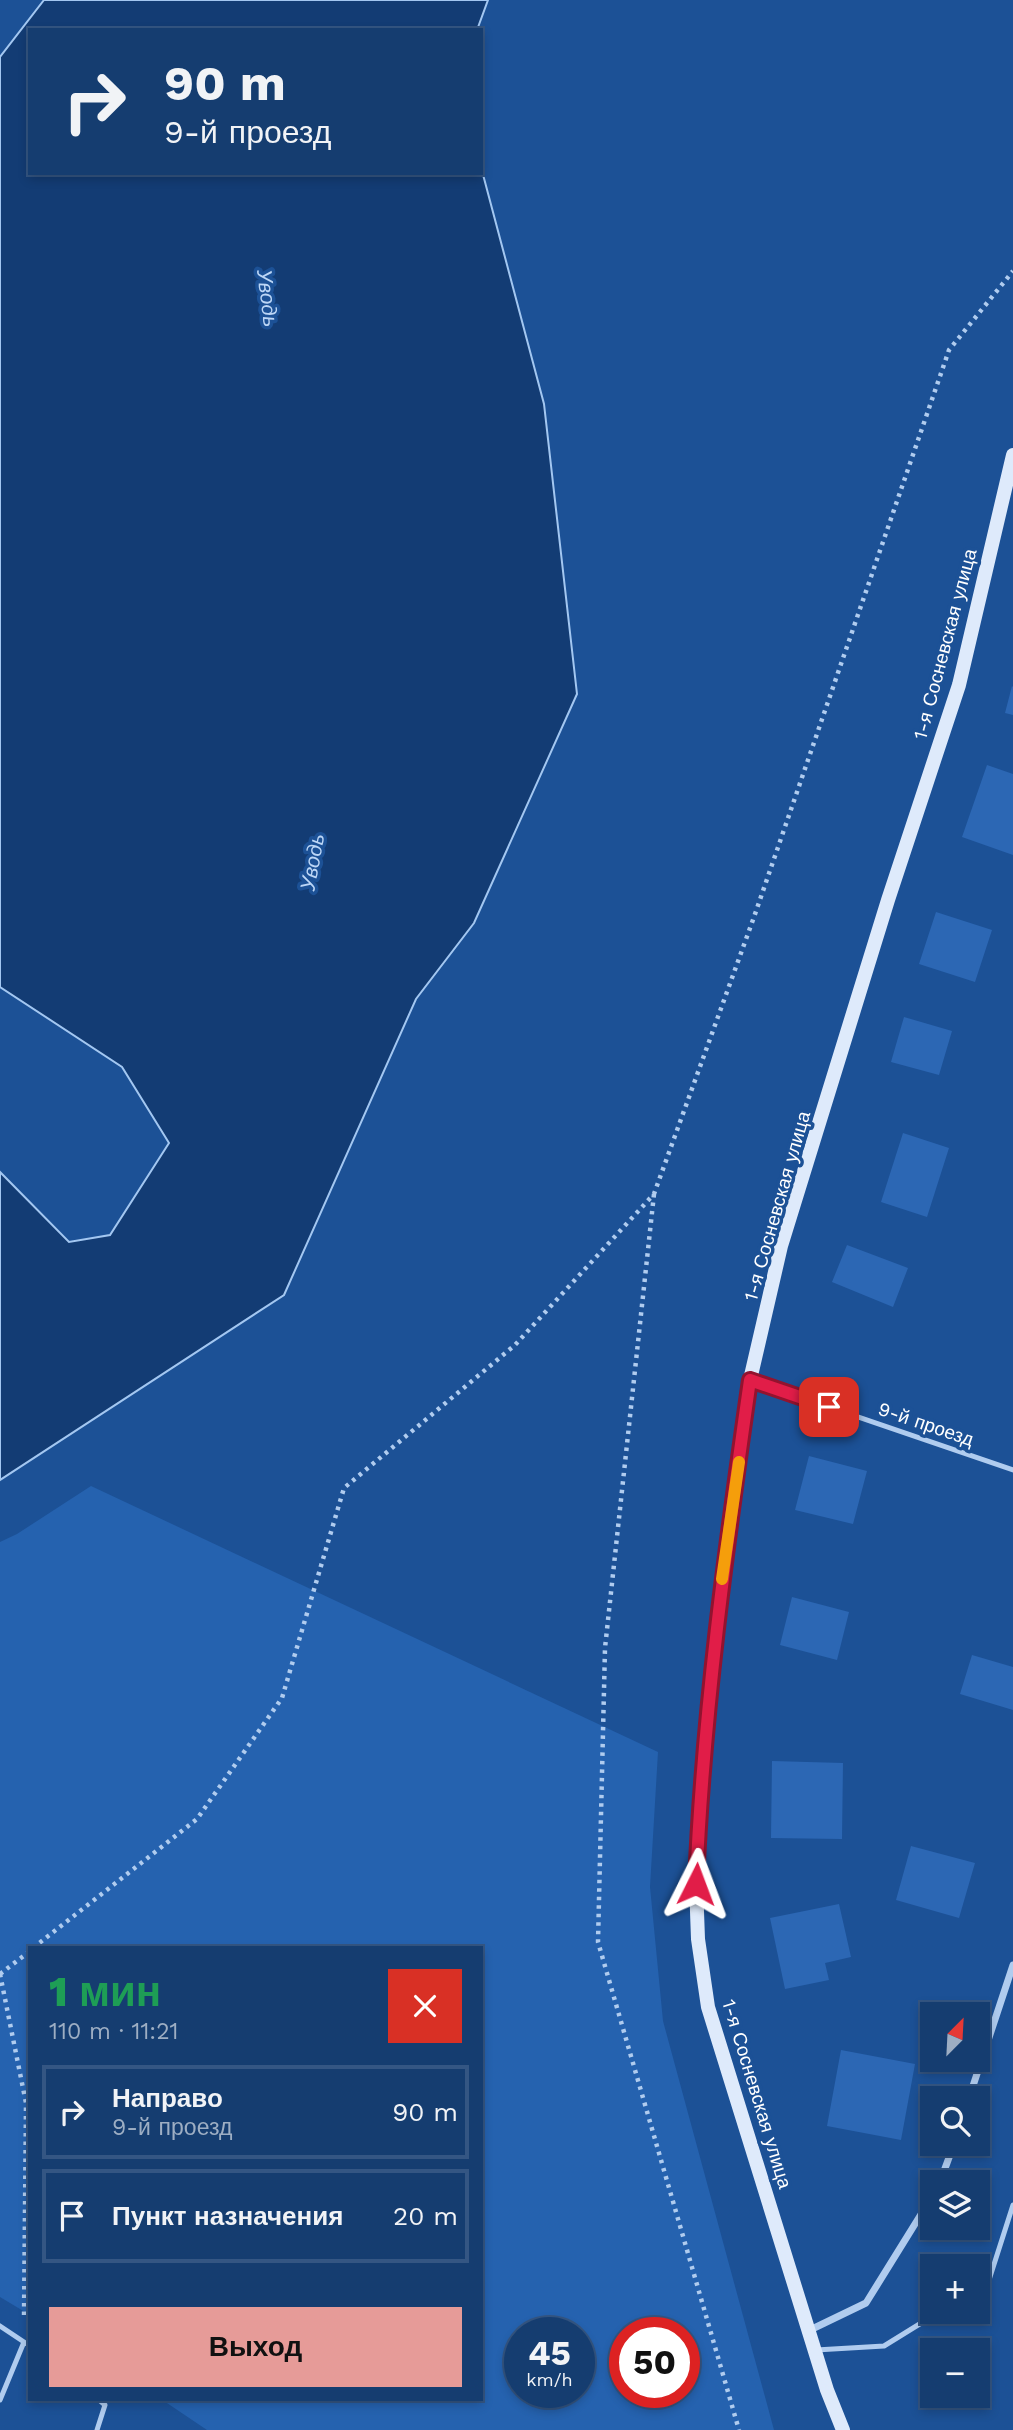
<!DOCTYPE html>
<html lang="ru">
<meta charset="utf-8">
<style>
:root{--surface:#153d70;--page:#224878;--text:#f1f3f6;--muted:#9daec3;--line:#345683;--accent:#e69b98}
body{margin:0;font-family:"Work Sans",sans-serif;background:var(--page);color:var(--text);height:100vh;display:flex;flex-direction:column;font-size:26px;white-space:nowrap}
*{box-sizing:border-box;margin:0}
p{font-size:23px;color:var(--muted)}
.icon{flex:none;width:38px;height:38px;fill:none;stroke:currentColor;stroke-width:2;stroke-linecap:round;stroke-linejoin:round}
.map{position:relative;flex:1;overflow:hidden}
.panel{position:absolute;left:28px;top:1946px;width:455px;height:455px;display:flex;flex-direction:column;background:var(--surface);border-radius:0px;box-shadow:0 4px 10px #0003,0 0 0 2px var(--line)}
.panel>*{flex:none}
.top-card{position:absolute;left:28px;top:28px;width:455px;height:147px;border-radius:0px;box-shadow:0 4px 10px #0003,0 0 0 2px var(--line);background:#153d70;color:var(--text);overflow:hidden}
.needle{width:46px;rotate:24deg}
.controls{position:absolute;left:920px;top:2002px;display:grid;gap:14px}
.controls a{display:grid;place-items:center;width:70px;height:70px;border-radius:0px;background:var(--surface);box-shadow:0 4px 10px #0003,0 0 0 2px var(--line);font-size:35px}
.speed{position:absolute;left:504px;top:2317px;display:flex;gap:14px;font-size:35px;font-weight:700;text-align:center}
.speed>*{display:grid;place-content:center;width:91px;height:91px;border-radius:50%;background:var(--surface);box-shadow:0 4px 10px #0003,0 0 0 2px var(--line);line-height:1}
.speed small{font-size:18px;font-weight:400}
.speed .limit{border:10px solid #d22;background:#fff;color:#111}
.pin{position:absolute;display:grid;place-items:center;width:60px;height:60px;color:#fff;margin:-30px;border-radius:14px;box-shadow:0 4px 10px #0006}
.me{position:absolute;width:77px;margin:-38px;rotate:3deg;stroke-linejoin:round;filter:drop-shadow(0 0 5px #0008)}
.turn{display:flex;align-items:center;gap:24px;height:147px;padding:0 21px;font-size:32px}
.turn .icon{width:91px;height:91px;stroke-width:2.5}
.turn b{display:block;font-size:49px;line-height:60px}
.round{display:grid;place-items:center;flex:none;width:74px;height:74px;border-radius:0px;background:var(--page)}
.head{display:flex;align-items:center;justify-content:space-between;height:119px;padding:0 21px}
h1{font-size:42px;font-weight:800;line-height:52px;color:#1e9e55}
.button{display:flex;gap:14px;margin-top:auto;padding:14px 21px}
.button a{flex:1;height:80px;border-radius:0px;background:var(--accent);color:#111;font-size:28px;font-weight:800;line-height:80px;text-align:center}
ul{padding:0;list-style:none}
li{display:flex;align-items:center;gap:21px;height:94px;margin:0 14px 10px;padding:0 7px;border:4px solid var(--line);border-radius:0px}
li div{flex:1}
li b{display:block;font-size:26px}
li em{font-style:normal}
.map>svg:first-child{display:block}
</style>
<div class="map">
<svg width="1013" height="2430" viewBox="0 0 1013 2430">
<rect width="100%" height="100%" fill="#1c5196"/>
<!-- green -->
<path fill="#2562af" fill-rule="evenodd" d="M91 1486 658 1752 650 1887 663 2021 774 2430H207L161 2399H481V1948H30V2315L0 2297V1542L17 1534ZM520 2333H579V2392H520ZM625 2333H684V2392H625Z"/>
<!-- water -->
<path fill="#133c74" stroke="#a3c7f1" stroke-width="2" d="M44 0H488L477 30H30V173H481V167L544 404 577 694 474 923 416 999 284 1295 0 1480V1172L69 1242 110 1235 169 1143 122 1067 0 987V57Z"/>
<!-- building -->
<path fill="#2c67b4" d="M1012 686 1013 687V715L1005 713Z
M987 765 1013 774V855L962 837Z
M936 912 992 930 975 982 919 964Z
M904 1017 952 1031 939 1075 891 1062Z
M903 1133 949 1148 927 1217 881 1202Z
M847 1245 908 1268 893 1307 832 1282Z
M809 1456 867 1471 853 1524 795 1510Z
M792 1597 849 1612 837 1660 780 1645Z
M972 1655 1013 1667V1710L960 1694Z
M772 1761 843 1763 842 1839 771 1838Z
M911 1846 975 1863 959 1918 896 1900Z
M839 1904 851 1957 825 1963 829 1980 785 1989 770 1918Z
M841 2050 915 2064 901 2140 827 2126Z"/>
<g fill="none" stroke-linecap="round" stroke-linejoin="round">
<!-- path -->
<path stroke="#b0ccef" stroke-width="4.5" stroke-dasharray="3.5 5" stroke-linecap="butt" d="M654 1194 605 1648 598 1942 739 2430
M33 1948 197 1819 282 1698 344 1488 515 1345 654 1194 754 917 949 350 1013 271
M0 1974 26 2103 24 2317
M0 1974 30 1951"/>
<!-- lane -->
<path stroke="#b0ccef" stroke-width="5" d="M753 1381 1013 1470
M978 2287 989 2280 1013 2205
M0 2326 30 2346
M816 2350 884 2346 939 2312
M0 2400 24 2342
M97 2430 105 2405 98 2399"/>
<!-- street -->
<path stroke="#b0ccef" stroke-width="7" d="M969 2098 1013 1965
M940 2182 954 2144
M810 2330 866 2303 933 2195"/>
<!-- secondary -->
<path stroke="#deeafb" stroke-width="14" d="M843 2430 827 2390 708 2007 698 1939 696 1884 698 1824 714 1656 723 1572 750 1380 781 1246 888 900 959 685 1013 455"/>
</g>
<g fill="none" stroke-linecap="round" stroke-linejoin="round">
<!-- route casing -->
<g stroke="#92132f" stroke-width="18">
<path id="route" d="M696 1884C703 1715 726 1548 750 1380L829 1407"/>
</g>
<!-- route -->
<use href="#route" stroke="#e11d48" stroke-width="12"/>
<!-- slow -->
<path stroke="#f59e0b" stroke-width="12" d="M722 1579 739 1462"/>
</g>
<g text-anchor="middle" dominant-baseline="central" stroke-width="7" stroke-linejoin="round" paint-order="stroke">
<!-- street labels -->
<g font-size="19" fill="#fff" stroke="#1c5196">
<text transform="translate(945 644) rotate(-75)">1-я Сосневская улица</text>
<text transform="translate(777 1206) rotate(-74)">1-я Сосневская улица</text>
<text transform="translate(926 1424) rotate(19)">9-й проезд</text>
<text transform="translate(757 2094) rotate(73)">1-я Сосневская улица</text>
</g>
<!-- water labels -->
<g font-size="21" font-style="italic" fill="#bcd6f6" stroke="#1c5196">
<text transform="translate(268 298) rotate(83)">Уводь</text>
<text transform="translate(312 862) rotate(-80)">Уводь</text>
</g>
</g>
</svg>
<div class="controls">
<a><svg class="needle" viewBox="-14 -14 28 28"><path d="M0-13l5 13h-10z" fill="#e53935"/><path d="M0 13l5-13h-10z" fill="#9daec3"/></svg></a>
<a><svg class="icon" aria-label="search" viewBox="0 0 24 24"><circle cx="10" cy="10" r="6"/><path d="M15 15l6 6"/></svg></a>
<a><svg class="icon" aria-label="layers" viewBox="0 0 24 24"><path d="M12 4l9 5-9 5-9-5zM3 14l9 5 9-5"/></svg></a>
<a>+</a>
<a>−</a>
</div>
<div class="speed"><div>45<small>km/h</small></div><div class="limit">50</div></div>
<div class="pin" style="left:829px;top:1407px;background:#d93025"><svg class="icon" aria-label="arrive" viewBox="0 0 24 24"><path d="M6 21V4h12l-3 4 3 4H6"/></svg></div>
<svg class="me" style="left:696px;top:1884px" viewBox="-20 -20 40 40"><path d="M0-17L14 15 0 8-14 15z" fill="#e11d48" stroke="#fff" stroke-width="4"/></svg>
<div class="top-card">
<div class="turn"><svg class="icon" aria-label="right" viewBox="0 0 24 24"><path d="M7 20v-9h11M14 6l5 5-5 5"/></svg><div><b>90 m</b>9-й проезд</div></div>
</div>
<section class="panel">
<div class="head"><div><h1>1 мин</h1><p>110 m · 11:21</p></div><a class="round" style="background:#d93025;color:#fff"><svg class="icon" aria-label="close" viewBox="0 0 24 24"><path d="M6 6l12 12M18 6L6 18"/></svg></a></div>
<ul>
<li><svg class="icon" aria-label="right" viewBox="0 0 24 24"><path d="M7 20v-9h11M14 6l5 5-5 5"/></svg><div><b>Направо</b><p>9-й проезд</p></div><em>90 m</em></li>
<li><svg class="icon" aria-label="arrive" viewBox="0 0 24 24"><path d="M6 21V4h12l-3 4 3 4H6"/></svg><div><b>Пункт назначения</b></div><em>20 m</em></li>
</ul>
<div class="button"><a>Выход</a></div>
</section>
</div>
